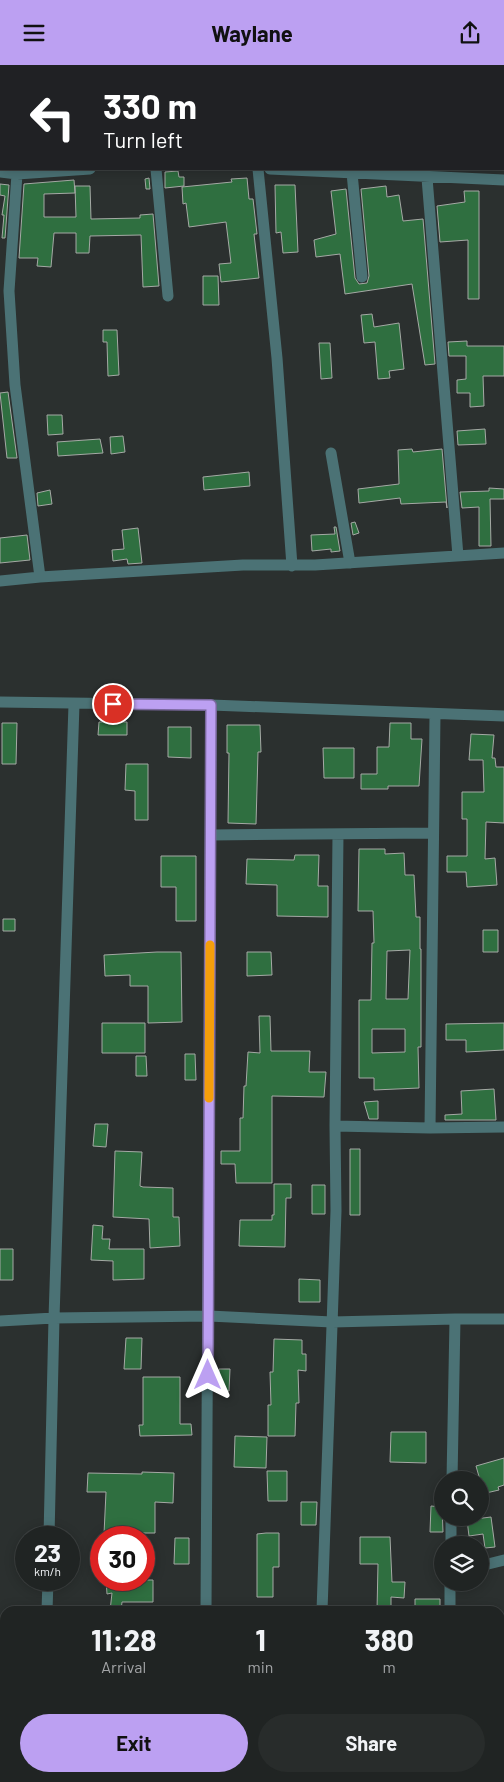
<!DOCTYPE html>
<style>
:root{--surface:#202423;--page:#282c2b;--text:#f1f3f6;--muted:#a2a4a6;--line:#3d4141;--accent:#bca0f2}
body{margin:0;font-family:Barlow,sans-serif;background:var(--page);color:var(--text);height:100vh;display:flex;flex-direction:column;font-size:19px;white-space:nowrap}
*{box-sizing:border-box;margin:0}
p{font-size:16px;color:var(--muted)}
.icon{flex:none;width:28px;height:28px;fill:none;stroke:currentColor;stroke-width:2;stroke-linecap:round;stroke-linejoin:round}
.map{position:relative;flex:1;overflow:hidden}
.side{position:absolute;left:0px;top:1541px;width:505px;height:176px;display:flex;flex-direction:column;background:var(--surface);border-radius:15px 15px 0 0;box-shadow:0 2px 12px #0003,0 0 0 1px var(--line)}
.side>*{flex:none}
.banner{position:absolute;left:0px;top:0px;width:505px;height:105px;box-shadow:0 2px 12px #0003,0 0 0 1px var(--line);background:#202124;color:#fff;overflow:hidden}
.buttons{position:absolute;left:434px;top:1406px;display:grid;gap:10px}
.buttons a{display:grid;place-items:center;width:55px;height:55px;border-radius:50%;background:var(--surface);box-shadow:0 2px 12px #0003,0 0 0 1px var(--line);font-size:25px}
.speed{position:absolute;left:15px;top:1461px;display:flex;gap:10px;font-size:25px;font-weight:700;text-align:center}
.speed>*{display:grid;place-content:center;width:65px;height:65px;border-radius:50%;background:var(--surface);box-shadow:0 2px 12px #0003,0 0 0 1px var(--line);line-height:1}
.speed small{font-size:12px;font-weight:400}
.speed .limit{border:8px solid #d22;background:#fff;color:#111}
.pin{position:absolute;display:grid;place-items:center;width:42px;height:42px;color:#fff;margin:-21px;border:2px solid #fff;border-radius:50%;box-shadow:0 1px 5px #0007}
.me{position:absolute;width:55px;margin:-28px;rotate:0deg;stroke-linejoin:round;filter:drop-shadow(0 0 4px #0008)}
.turn{display:flex;align-items:center;gap:18px;height:105px;padding:0 20px;font-size:22px}
.turn .icon{width:65px;height:65px;stroke-width:2.5}
.turn b{display:block;font-size:35px;line-height:42px}
.eta{display:flex;justify-content:space-evenly;align-items:center;height:85px;text-align:center}
.eta b{font-size:30px;font-weight:700;line-height:35px}
.action{display:flex;gap:10px;margin-top:auto;padding:10px 20px}
.action a{flex:1;height:58px;border-radius:30px;background:var(--accent);color:#111;font-size:20px;font-weight:700;line-height:58px;text-align:center}
.action a+a{background:var(--page);color:var(--text)}
header{display:flex;justify-content:space-between;align-items:center;height:65px;padding:0 20px;background:var(--accent);color:#111;font-size:22px;font-weight:700}
.map>svg:first-child{display:block}
</style>
<header><svg class="icon" aria-label="menu" viewBox="0 0 24 24"><path d="M4 6h16M4 12h16M4 18h16"/></svg>Waylane<svg class="icon" aria-label="share" viewBox="0 0 24 24"><path d="M12 15V3M7 8l5-5 5 5M5 13v7h14v-7"/></svg></header>
<div class="map">
<svg width="504" height="1717" viewBox="0 0 504 1717">
<rect width="100%" height="100%" fill="#2b302f"/>
<!-- building -->
<path fill="#2f6f40" stroke="#a5a9a5" fill-rule="evenodd" d="M178 106 179 112H184V121L165 123V107Z
M149 113 150 124H146L145 114Z
M247 113 249 134H253L257 169H254L259 213 221 217 219 199 231 198 226 157 189 162 186 138 183 139 182 122 232 117 231 114Z
M74 115 75 128 44 129V152H76L75 121H90L91 154 140 153V150L153 149 159 221 143 222 141 170 90 171 89 188H76V168H54L51 202 37 201 38 193H19L24 119Z
M0 119 9 120 5 173H2L4 150H2L5 131 0 130Z
M275 120H295L298 187 283 188 281 167 276 168Z
M386 121 387 132 399 130 403 156 423 154 435 299 425 300 412 219 345 229 340 189 316 192 314 175 336 169 331 126 346 124 355 213 359 219 367 218 369 211 361 124Z
M464 126H479V234H468V175L440 177 437 141 465 137Z
M203 211H218L219 240H203Z
M372 249 374 262 399 258 404 304 389 306 390 313 378 314 375 277 364 278 361 250Z
M103 265H117L119 310 108 311 107 277H103Z
M467 276V281H504V311H483L484 341 470 342V328H457V315L466 314V291H449L448 277Z
M319 278H330L332 313 321 314Z
M8 327 17 393H7L0 328Z
M47 350H62L63 369 48 370Z
M485 364 486 379 458 380 457 366Z
M123 371 125 387 111 389 110 372Z
M100 374 103 388 58 391 57 377Z
M412 384 413 387 442 384 447 443 446 437 401 439 400 433 359 438 358 424 399 419 398 385Z
M249 407 250 421 204 425 203 412Z
M489 423 504 424V434H490L491 481H479V442L462 443 460 427 489 426Z
M50 425 52 439 38 441 37 428Z
M355 457 359 468 353 470 351 458Z
M334 462H336L340 486 331 487V484L312 486 311 470 335 469Z
M138 463 142 498 128 499 127 494 113 496 112 485 124 484 122 465Z
M27 470 30 495 0 498V473Z
M99 657H127V670H98Z
M2 658H17L16 699H2Z
M390 658H411V674H422L419 721H388V724H361V709H377V682H389Z
M227 660H260L261 687H258L256 759 228 758 229 688H227Z
M168 662H191V693L168 692Z
M471 669 494 670 492 693H495L496 702H504V758L486 757 485 794 495 793 497 820 467 822 466 807H447V791H467V754H462V727H484L483 695H469Z
M323 683H354V713H324Z
M126 699H148V755H135V726L125 725Z
M359 784H385V789L404 788 405 810H414L416 852H420V884H421V982H418L419 1023 374 1025V1013H359V935H371L372 878H374L373 846H358ZM410 885 408 934H386L387 886ZM372 964H405V987L372 988Z
M295 790H319L318 821H328V852L277 851V820L246 819 247 794 294 795Z
M161 791H196V856H176V822H161Z
M3 854H15V866H3Z
M483 865H498V887H483Z
M157 887H181L182 957 148 958V921H130V910L105 911 104 890Z
M247 887H271L272 910 247 911Z
M259 951H270L271 986H310L309 1007H326L324 1032 272 1031V1118H236L235 1099H221V1086H240V1053H243L244 1021H246L248 987 260 988Z
M102 958H145V988H102Z
M504 958V985L466 987V975H446V959Z
M185 989H195L196 1015H185Z
M136 991H146L147 1011H136Z
M494 1024 496 1055H445V1050L462 1049 461 1026Z
M378 1036V1054H369L364 1037Z
M95 1059H108L106 1082 93 1081Z
M350 1084H360V1150H350Z
M115 1086 142 1087 140 1121 143 1122 173 1123V1152H179L180 1181 150 1183 149 1154 113 1152Z
M274 1119H291V1133H286L285 1182 239 1181 240 1155H272V1150H274Z
M312 1120H325V1149H312Z
M93 1160 103 1161 102 1174H110L109 1184H144V1214L113 1215V1196L91 1195Z
M0 1184H13V1215H0Z
M299 1214 320 1215V1237H299Z
M126 1273H142L141 1304H124Z
M274 1274 302 1275V1289H306V1306L298 1305 299 1338H296L295 1371H268V1340H271L270 1307H273Z
M219 1304H230L229 1326H218Z
M143 1312H180V1359H191L192 1370 140 1371 139 1360H143Z
M391 1367H426V1398L390 1397Z
M235 1371 267 1372 266 1403 234 1402Z
M504 1393V1420L498 1422 499 1425 486 1428 484 1421 482 1422 476 1401Z
M267 1406H287V1436H268Z
M142 1407 174 1408 173 1438 155 1437V1468H137V1469H104L106 1427H87L88 1408 142 1409Z
M301 1437H317L316 1460H301Z
M431 1441 442 1442 443 1467H430Z
M491 1452 495 1482 485 1483 483 1469 469 1471 467 1455Z
M266 1468H279V1502H273V1532H257V1469Z
M360 1472H390L392 1517H405L404 1533 391 1532V1546H377L378 1499H360Z
M175 1473H189V1499H174Z
M106 1515H153V1537H122L121 1546H110L112 1528 107 1529Z
M415 1534H440V1546H415Z"/>
<g fill="none" stroke-linecap="round" stroke-linejoin="round">
<!-- street -->
<path stroke="#4b7275" stroke-width="11" d="M156 104 168 231
M258 104 277 293 292 501
M270 104 504 115
M0 107 17 109 90 104
M352 108 362 212
M17 109 9 226 15 320 40 512
M427 113 458 491
M331 388 350 498
M0 516 40 512 243 500H315L504 488
M0 637 211 640 504 651
M211 770 433 768
M335 1061 430 1063 504 1062
M430 1063 435 650
M0 1256 54 1253 209 1251 332 1257 455 1254H504
M452 1415 455 1254
M49 1472 54 1253 74 639
M451 1480V1452
M480 1501 504 1495
M47 1546 48 1515
M206 1546 211 640
M322 1546 336 1146 335 1061 338 769
M450 1546V1518
M62 1712 63 1717
M205 1717V1712
M316 1717 317 1712
M447 1717V1712"/>
</g>
<g fill="none" stroke-linecap="round" stroke-linejoin="round">
<!-- route casing -->
<g stroke="#7a689d" stroke-width="12">
<path id="route" d="M113 639 211 640 208 1310"/>
</g>
<!-- route -->
<use href="#route" stroke="#bca0f2" stroke-width="9"/>
<!-- slow -->
<path stroke="#f59e0b" stroke-width="9" d="M209 1033 210 880"/>
</g>
</svg>
<div class="buttons">
<a><svg class="icon" aria-label="search" viewBox="0 0 24 24"><circle cx="10" cy="10" r="6"/><path d="M15 15l6 6"/></svg></a>
<a><svg class="icon" aria-label="layers" viewBox="0 0 24 24"><path d="M12 4l9 5-9 5-9-5zM3 14l9 5 9-5"/></svg></a>
</div>
<div class="speed"><div>23<small>km/h</small></div><div class="limit">30</div></div>
<div class="pin" style="left:113px;top:639px;background:#d93025"><svg class="icon" aria-label="arrive" viewBox="0 0 24 24"><path d="M6 21V4h12l-3 4 3 4H6"/></svg></div>
<svg class="me" style="left:208px;top:1310px" viewBox="-20 -20 40 40"><path d="M0-17L14 15 0 8-14 15z" fill="#bca0f2" stroke="#fff" stroke-width="4"/></svg>
<div class="banner">
<div class="turn"><svg class="icon" aria-label="left" viewBox="0 0 24 24"><path d="M17 20v-9H6M10 6l-5 5 5 5"/></svg><div><b>330 m</b>Turn left</div></div>
</div>
<section class="side">
<div class="eta">
<div><b>11:28</b><p>Arrival</p></div>
<div><b>1</b><p>min</p></div>
<div><b>380</b><p>m</p></div>
</div>
<div class="action"><a>Exit</a><a>Share</a></div>
</section>
</div>
